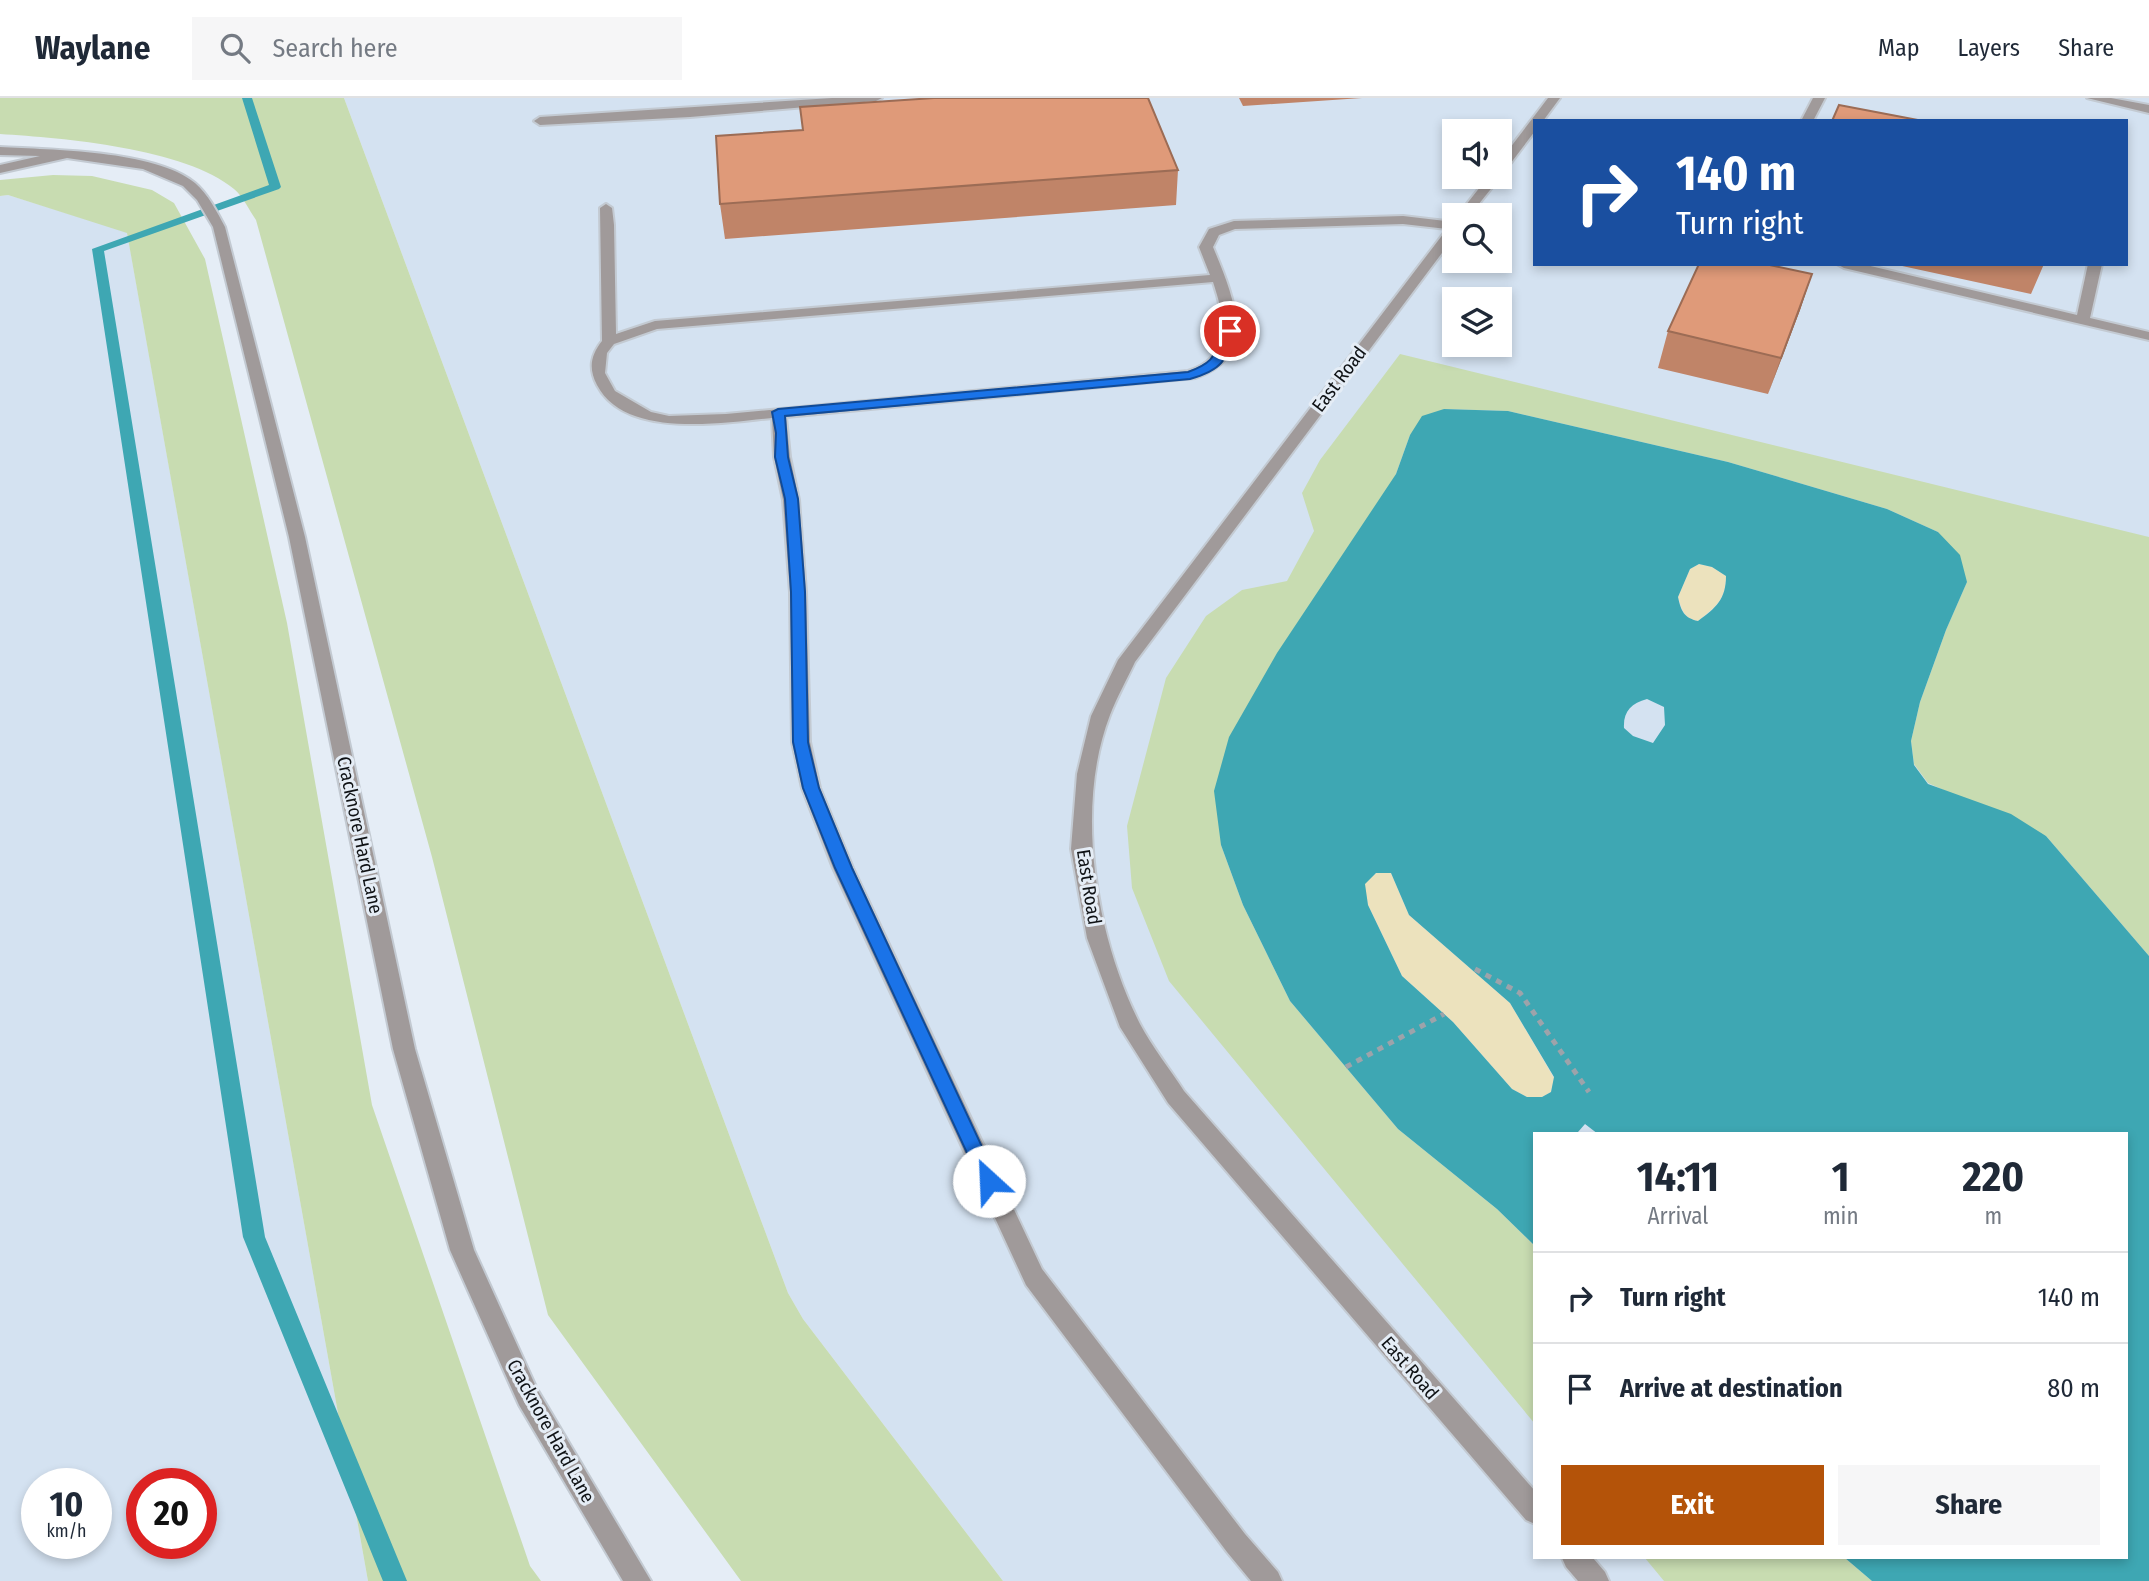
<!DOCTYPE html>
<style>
:root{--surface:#fff;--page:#f6f6f7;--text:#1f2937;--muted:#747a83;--line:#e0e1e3;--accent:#b45309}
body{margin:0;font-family:"Fira Sans Condensed",sans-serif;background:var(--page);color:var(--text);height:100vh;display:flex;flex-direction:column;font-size:26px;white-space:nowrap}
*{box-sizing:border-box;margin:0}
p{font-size:23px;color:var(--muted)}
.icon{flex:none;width:38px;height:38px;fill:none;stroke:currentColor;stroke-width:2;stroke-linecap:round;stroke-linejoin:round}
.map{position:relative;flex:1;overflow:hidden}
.details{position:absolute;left:1533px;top:1034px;width:595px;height:427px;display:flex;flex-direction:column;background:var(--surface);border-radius:0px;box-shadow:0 4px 10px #0003}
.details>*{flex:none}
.hud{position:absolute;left:1533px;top:21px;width:595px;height:147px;border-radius:0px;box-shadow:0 4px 10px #0003;background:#1a4fa0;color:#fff;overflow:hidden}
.fabs{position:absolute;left:1442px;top:21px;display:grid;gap:14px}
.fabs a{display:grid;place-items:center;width:70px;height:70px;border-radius:0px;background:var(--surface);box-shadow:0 4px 10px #0003;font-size:35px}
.speed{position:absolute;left:21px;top:1370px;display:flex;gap:14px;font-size:35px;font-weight:700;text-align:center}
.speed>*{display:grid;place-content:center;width:91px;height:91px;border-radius:50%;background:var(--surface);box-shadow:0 4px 10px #0003;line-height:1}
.speed small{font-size:18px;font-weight:400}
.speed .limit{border:10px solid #d22;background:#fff;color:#111}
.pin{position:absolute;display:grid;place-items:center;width:60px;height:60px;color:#fff;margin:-30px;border:4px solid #fff;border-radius:50%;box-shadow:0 2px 7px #0007}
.me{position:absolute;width:77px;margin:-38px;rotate:335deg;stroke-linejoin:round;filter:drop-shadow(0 0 5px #0008)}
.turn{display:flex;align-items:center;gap:24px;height:147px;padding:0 28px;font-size:32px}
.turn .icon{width:91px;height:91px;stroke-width:2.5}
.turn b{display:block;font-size:49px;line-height:60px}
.eta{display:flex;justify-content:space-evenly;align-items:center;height:119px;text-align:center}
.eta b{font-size:42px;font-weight:700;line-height:49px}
.action{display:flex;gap:14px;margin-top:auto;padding:14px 28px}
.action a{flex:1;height:80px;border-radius:0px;background:var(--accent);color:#fff;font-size:28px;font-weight:700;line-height:80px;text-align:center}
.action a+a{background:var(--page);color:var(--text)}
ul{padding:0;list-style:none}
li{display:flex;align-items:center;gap:21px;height:91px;padding:0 28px;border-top:2px solid var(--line)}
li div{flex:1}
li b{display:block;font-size:26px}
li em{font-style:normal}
header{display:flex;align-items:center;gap:42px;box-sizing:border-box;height:98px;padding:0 35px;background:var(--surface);border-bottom:2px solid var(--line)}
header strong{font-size:33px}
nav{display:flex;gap:38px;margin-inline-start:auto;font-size:24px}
.search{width:490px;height:63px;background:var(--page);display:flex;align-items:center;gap:18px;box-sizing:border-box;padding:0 24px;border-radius:0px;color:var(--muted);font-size:26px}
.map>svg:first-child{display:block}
</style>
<header>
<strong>Waylane</strong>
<div class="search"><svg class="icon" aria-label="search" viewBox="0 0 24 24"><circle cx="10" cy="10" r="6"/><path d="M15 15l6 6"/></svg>Search here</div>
<nav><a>Map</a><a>Layers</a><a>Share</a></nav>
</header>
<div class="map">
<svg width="2149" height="1483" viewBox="0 0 2149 1483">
<rect width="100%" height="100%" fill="#e5edf6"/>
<!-- built -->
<path fill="#d4e2f1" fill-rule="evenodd" d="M344 0H2149V1483H1003L803 1221 788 1195ZM1535 23H2126V166H1535ZM1454 33H1500V79H1454ZM1454 117H1500V163H1454ZM1454 201H1500V247H1454ZM1535 1036H2126V1460H1535Z
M8 97 127 134 368 1483H0V98ZM37 1386H96V1446H37ZM142 1386H201V1446H142Z"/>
<!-- green -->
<path fill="#c8dcb1" d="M0 0H344L788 1195 803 1221 1003 1483H741L548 1217 432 759 256 122C249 112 243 98 234 91 185 50 63 40 0 36Z
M53 77 92 78 152 92 174 105 205 161 287 525 372 1007 530 1468 541 1483H368L127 135 8 97 0 98V82Z
M1400 256 2149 439V858L2046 738 1928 685 1914 666 1911 643 1920 604 1946 532 1967 484 1938 434 1887 411 1728 364 1508 313 1444 311 1410 337 1396 376 1221 747 1243 807 1290 903 1398 1031 1497 1111 1535 1148V1326L1169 883 1132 790 1127 728 1166 580 1206 518 1242 492 1287 483 1314 433 1302 395 1320 362Z
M1645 1460H1845L1872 1483H1664Z"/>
<!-- sand -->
<path fill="#ece2bd" d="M1699 466 1712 469 1726 478C1726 501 1716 509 1698 523 1684 520 1682 513 1678 499L1690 471Z
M1376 775H1391L1409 817 1510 905 1554 980 1551 994 1542 999H1527L1512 991 1453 924 1402 878 1368 807 1364 786Z"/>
<!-- water -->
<path fill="#3ea7b3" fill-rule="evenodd" d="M1444 311 1508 313 1728 364 1887 411 1938 434 1960 457 1967 484 1946 532 1920 604 1911 643 1914 667 1928 686 2011 716 2046 738 2149 858V1483H1872L1845 1460H2126V1036H1598L1585 1026 1578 1034 1579 1036H1535V1148L1497 1111 1398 1031 1290 903 1243 807 1221 747 1214 693 1229 639 1277 555 1396 376 1410 337 1422 318ZM1699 466 1712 469 1726 478C1726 501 1716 510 1698 523 1684 520 1681 513 1678 499L1690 471ZM1647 601 1664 609 1665 627 1653 645 1633 638 1624 630C1623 614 1631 605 1647 601ZM1376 775H1391L1409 817 1510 905 1554 979 1551 994 1542 999H1527L1512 991 1453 924 1402 878 1368 807 1365 786Z"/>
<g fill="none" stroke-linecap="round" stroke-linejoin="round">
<!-- stream -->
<path fill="#3ea7b3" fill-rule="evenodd" d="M242 0H252L281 89 279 91 104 153 265 1139 407 1483H383L243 1139 92 151 269 87Z"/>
<!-- service casing -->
<g stroke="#c3cad2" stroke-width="4">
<path id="service" d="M832 0H882L876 3 690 19 540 27 534 23 540 19Z
M1548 0H1560L1543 23H1535V33L1504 74 1500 75V63Z
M1813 0H1825L1813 23H1801Z
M2087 0H2111L2149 7V15Z
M0 49C51 52 155 52 195 85 208 96 217 114 225 129L305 439 415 951 474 1152 537 1291 651 1483H623L519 1307 450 1152 393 951 289 439 213 129 197 102 183 88 143 71 67 60 0 75V67L40 58 0 57Z
M1500 78V79L1498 82 1470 117H1458L1488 79Z
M606 106 612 110 614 127 616 236 655 223 1210 177 1199 149 1209 131 1234 123 1403 118 1454 124V139L1135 564C1127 581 1117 599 1110 617 1074 710 1096 839 1140 926 1152 949 1170 971 1184 993L1535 1393V1426L1526 1422 1168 1005 1120 929 1087 840 1071 751 1077 676 1091 618 1118 562 1447 131 1403 126 1235 131 1219 137 1213 149C1232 195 1261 259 1195 280L786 319 790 359 799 402 806 494 810 644 820 690 853 770 1042 1171 1245 1436 1278 1474 1282 1483H1251L1227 1454 1026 1187 833 770 802 690 792 644 790 494 783 402 774 359 772 320C721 325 625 341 597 287 588 270 591 257 602 243L600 110ZM1213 184C1225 220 1233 259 1188 273L726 316 669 318 651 314 615 293 605 275 607 255 614 246 657 231Z
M1837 166H1862L2077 217 2088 166H2102L2090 220 2149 234V242L1844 170Z
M1562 1460H1593L1605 1474 1609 1483H1578L1566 1469Z"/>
</g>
<!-- path -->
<path stroke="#9da3aa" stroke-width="5" stroke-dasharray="6 6" stroke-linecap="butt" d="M1475 871 1520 895 1589 994
M1346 969 1444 916"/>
<!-- service -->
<use href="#service" fill="#a09a9a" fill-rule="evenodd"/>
</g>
<!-- wall -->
<path fill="#c08468" d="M1239 0H1362L1243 8Z
M1178 72 1176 107 725 141 720 106Z
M1893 166H2044L2031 196Z
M1812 176 1800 212 1768 296 1658 270 1668 233Z"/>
<!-- shaded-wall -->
<path fill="#9c6c55" d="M1812 176 1800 212 1768 296 1781 260Z"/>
<!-- building -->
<path fill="#df9a79" stroke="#9c6c55" stroke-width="2" d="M934 0H1148L1178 72 720 106 716 38 803 32 800 9Z
M1839 7 1923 23H1832Z
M1699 166H1765L1812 176 1781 260 1668 233Z"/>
<!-- route -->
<path fill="#1a73e8" stroke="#114b97" stroke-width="2" d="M1226 230 1236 233C1226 263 1222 272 1190 281L785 318 788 359 798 401 805 494 808 644 819 690 852 770 998 1083 996 1088 989 1091 982 1088 980 1083 835 770 803 690 793 644 791 494 785 401 775 359 776 335 772 314 778 311 1188 274C1218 263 1213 256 1226 230Z"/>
<g text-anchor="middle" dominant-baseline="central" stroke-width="6" stroke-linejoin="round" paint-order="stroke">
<!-- street labels -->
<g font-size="19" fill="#0f1215" stroke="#e5edf6">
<text transform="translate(1339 281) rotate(-53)">East Road</text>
<text transform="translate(360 737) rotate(78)">Cracknore Hard Lane</text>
<text transform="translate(1089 789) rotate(81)">East Road</text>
<text transform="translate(1410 1270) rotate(49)">East Road</text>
<text transform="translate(551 1333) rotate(61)">Cracknore Hard Lane</text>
</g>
</g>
</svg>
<div class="fabs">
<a><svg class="icon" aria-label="sound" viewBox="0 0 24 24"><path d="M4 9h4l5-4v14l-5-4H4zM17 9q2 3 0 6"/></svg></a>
<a><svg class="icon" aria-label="search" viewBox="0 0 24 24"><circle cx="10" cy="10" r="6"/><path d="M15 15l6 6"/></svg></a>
<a><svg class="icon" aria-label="layers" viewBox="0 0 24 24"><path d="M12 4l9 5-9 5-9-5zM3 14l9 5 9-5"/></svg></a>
</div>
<div class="speed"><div>10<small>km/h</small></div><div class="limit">20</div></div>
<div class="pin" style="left:1230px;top:233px;background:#d93025"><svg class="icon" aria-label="arrive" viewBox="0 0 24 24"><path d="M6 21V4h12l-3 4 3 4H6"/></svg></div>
<svg class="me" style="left:989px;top:1083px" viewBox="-20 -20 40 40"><circle r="19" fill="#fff"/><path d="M0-13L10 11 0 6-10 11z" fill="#1a73e8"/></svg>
<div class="hud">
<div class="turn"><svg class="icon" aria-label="right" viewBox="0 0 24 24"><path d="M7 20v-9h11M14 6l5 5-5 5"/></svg><div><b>140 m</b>Turn right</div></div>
</div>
<section class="details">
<div class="eta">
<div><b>14:11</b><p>Arrival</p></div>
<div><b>1</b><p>min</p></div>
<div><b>220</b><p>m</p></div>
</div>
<ul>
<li><svg class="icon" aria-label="right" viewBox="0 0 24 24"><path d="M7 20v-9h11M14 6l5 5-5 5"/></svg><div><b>Turn right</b></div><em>140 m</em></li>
<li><svg class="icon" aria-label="arrive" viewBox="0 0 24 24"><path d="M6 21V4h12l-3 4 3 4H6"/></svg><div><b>Arrive at destination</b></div><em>80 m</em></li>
</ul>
<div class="action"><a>Exit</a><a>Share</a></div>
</section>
</div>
